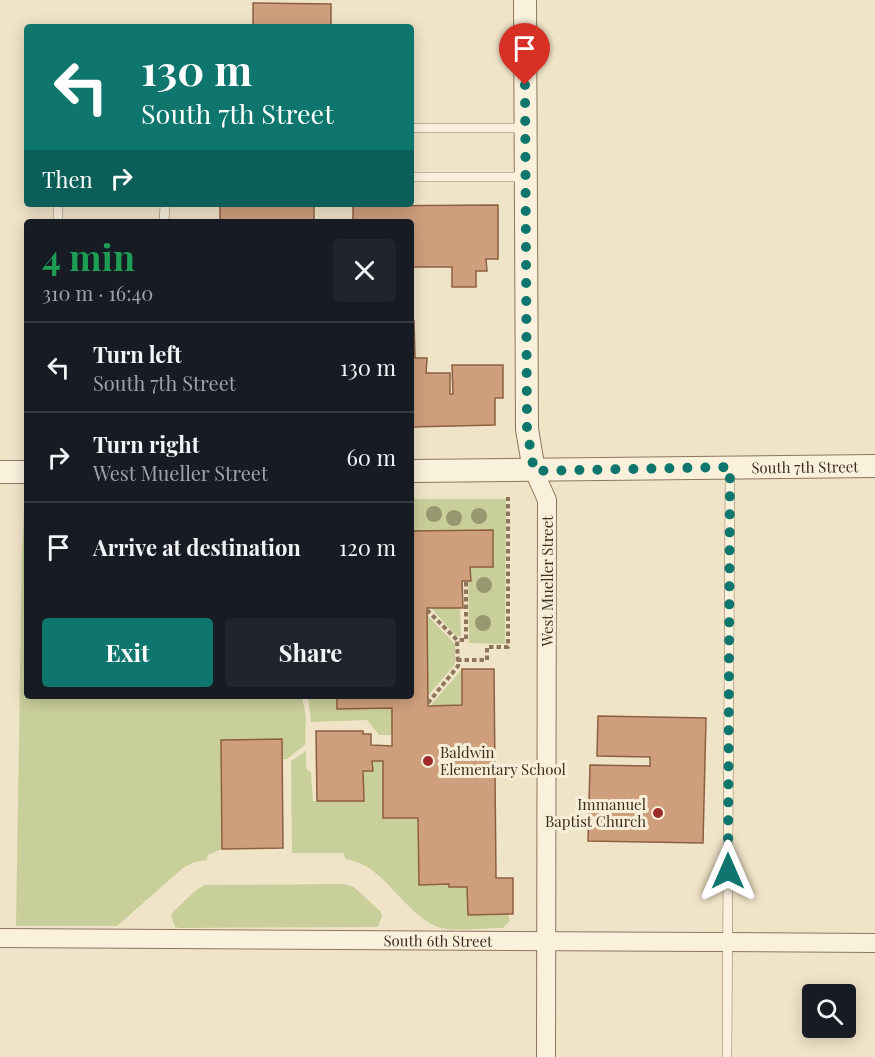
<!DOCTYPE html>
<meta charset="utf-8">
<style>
:root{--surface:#171b24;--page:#20242c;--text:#f1f3f6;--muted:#9ea1a6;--line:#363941;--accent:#0f766e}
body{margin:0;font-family:"Playfair Display",serif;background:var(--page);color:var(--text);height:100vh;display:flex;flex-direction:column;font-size:22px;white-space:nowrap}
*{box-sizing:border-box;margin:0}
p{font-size:20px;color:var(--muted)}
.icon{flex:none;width:33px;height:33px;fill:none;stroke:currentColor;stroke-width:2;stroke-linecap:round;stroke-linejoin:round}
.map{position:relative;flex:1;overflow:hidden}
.drawer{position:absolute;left:24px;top:219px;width:390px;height:480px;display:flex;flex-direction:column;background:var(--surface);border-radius:6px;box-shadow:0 3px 15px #0003}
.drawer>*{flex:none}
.top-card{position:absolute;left:24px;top:24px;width:390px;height:183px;border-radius:6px;box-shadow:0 3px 15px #0003;background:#0f766e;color:#fff;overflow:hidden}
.buttons{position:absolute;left:802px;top:984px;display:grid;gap:12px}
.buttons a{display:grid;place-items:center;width:54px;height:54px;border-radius:6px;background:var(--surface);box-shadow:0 3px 15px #0003;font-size:30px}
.pin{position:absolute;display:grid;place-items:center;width:51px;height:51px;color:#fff;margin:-62px -26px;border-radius:50% 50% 50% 0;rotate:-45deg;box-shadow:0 0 6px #0007}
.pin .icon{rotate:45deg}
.me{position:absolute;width:66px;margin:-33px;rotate:0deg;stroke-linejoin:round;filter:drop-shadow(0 0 4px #0008)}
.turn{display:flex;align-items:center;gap:21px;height:126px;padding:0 18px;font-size:27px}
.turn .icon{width:78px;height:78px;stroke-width:2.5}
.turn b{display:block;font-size:42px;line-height:51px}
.then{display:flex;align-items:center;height:57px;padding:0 18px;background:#0003;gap:12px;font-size:22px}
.round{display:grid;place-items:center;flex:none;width:63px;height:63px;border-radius:6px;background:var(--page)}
.summary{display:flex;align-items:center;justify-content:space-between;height:102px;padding:0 18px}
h1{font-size:36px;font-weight:700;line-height:45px;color:#1e9e55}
.cta{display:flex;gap:12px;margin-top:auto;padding:12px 18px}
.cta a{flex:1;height:69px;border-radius:6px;background:var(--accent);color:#fff;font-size:24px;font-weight:700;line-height:69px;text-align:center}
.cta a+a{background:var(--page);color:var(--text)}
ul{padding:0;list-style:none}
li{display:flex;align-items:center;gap:18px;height:90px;padding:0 18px;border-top:2px solid var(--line)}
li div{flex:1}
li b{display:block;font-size:22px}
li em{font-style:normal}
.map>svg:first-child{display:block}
</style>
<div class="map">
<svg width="875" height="1057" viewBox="0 0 875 1057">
<rect width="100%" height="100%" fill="#f0e4c8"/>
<!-- green -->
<path fill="#c9cf9b" d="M411 499H506L505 644 469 643 468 581 471 580 470 567 493 566V531H411Z
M27 505V696H302L306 718 305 745 287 759H282V739L221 740 222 849 208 855 207 860 194 862 183 868 117 926H16L22 551 24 510Z
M431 608H460L461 636H456Z
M427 615 455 644V664L428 696Z
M462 669V705L430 706Z
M308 696H337V709L392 708V735H379L367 720 311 722Z
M306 751V769L311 772 313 801H364L363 771H372V761H383V818H418L419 885 449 884 450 887H467L468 915 508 914 510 921 503 928C488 928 449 932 438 927 402 913 385 864 345 859L344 853H292L291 761Z
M343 884 354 887 381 912 382 916 378 927 179 928 175 927 171 916 173 912 196 890 205 885Z"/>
<!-- building -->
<path fill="#cf9f7d" stroke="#8d5f41" stroke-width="1.5" d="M253 3 331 4V27H253Z
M220 204H314V222H220Z
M498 205V259H486L487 271H476V287H452V267H411V222H353V206Z
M411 321H414L415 358H427L426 373H450V394H453L452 365H503V398H495V425L411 427Z
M493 530V567H470L471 581H462L463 608H427L428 706 462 705V669H494L496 878H513V914L468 915 467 887H449V884L419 885 418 818H383V761H372L373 771H363L364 801H317L316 731H363V734H371V745L392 746V708L337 709V696H411V531Z
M598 716 706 718 703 843 588 841 590 765 650 766V757L597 756Z
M282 739 283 848 222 849 221 740Z"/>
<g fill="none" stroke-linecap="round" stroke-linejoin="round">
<!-- service casing -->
<g stroke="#8d765c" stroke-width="10">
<path id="service" d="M411 128H525
M411 177H525
M58 204V222
M164 222 165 204
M727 1057 730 467"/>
</g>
<!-- minor casing -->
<g stroke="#8d765c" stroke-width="20">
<g id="minor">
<path d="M534 471 547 500 546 1057"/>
<path id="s1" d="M0 938 875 943"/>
</g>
</g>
<!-- tertiary casing -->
<g stroke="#8d765c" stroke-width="24">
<g id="tertiary">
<path d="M525 0 527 429 534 471"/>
<path id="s2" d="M411 471 875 466"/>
<path d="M0 472H27"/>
</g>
</g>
<!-- path -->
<path stroke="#8d765c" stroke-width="4" stroke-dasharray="4.5 3" stroke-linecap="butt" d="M427 610 457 640H466V581
M457 660H487V647H508V497
M428 703 458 666 457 640"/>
<!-- service -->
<use href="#service" stroke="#faf1dc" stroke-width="9"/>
<!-- minor -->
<use href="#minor" stroke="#faf1dc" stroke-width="18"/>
<!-- tertiary -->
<use href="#tertiary" stroke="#faf1dc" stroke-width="22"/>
</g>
<!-- trees -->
<g fill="#96986f">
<circle cx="434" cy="514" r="8"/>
<circle cx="479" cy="516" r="8"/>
<circle cx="454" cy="518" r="8"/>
<circle cx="484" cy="585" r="8"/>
<circle cx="483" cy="623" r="8"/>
</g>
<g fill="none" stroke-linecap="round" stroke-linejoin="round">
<!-- route -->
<path stroke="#0f766e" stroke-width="10" stroke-dasharray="0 18" d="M525 85 527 429 534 471 730 467 728 871"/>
</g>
<!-- markers -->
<g fill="#9e2a2b" stroke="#f7eed8" stroke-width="2">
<circle cx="428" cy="761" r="6"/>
<circle cx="658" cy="813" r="6"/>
</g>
<g text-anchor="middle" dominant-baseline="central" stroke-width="6" stroke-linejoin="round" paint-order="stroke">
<!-- street labels -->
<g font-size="15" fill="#3d2e20" stroke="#f7eed8">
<text stroke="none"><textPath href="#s2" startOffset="394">South 7th Street</textPath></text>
<text transform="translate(547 581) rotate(-90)">West Mueller Street</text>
<text stroke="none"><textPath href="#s1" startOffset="438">South 6th Street</textPath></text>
</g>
<!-- poi labels -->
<g font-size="15" fill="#3d2e20" stroke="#f7eed8" text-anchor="start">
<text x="440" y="752">Baldwin<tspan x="440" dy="17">Elementary School</tspan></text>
<text x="646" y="804" text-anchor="end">Immanuel<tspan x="646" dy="17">Baptist Church</tspan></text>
</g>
</g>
</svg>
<div class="buttons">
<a><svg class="icon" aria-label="search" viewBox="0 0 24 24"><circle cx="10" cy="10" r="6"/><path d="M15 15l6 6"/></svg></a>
</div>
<div class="pin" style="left:525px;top:85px;background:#d93025"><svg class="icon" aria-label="arrive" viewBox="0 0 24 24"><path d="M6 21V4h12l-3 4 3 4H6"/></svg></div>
<svg class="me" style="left:728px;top:871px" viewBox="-20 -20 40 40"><path d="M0-17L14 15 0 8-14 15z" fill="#0f766e" stroke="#fff" stroke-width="4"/></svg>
<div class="top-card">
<div class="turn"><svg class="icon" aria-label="left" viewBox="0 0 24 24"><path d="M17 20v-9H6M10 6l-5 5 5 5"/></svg><div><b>130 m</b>South 7th Street</div></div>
<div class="then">Then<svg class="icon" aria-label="right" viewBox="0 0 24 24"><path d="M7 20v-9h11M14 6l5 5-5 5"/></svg></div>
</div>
<section class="drawer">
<div class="summary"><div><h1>4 min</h1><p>310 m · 16:40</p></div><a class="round"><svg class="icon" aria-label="close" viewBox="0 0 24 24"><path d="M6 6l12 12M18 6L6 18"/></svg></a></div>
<ul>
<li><svg class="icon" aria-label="left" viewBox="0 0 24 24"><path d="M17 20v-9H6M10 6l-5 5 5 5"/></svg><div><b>Turn left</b><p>South 7th Street</p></div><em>130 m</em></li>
<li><svg class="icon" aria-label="right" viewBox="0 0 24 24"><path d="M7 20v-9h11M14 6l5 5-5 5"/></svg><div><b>Turn right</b><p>West Mueller Street</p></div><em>60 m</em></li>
<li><svg class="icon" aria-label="arrive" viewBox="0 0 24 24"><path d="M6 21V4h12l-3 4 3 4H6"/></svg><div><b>Arrive at destination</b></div><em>120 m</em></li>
</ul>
<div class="cta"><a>Exit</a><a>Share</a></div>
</section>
</div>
